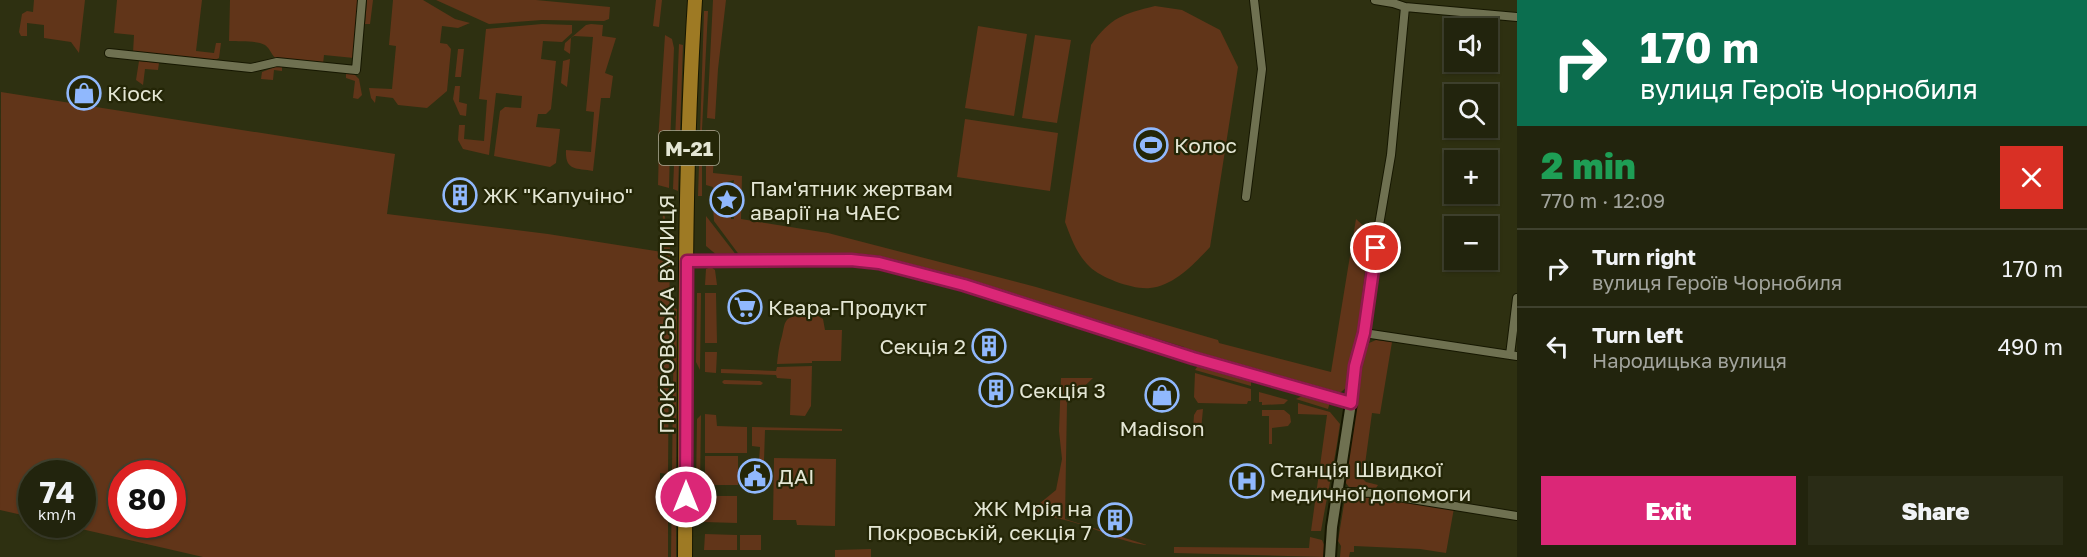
<!DOCTYPE html>
<meta charset="utf-8">
<style>
:root{--surface:#22240d;--page:#2a2c16;--text:#f1f3f6;--muted:#a2a49d;--line:#3f412e;--accent:#db2777}
body{margin:0;font-family:"Golos Text",sans-serif;background:var(--page);color:var(--text);height:100vh;display:flex;flex-direction:column;font-size:22px;white-space:nowrap}
*{box-sizing:border-box;margin:0}
p{font-size:20px;color:var(--muted)}
.icon{flex:none;width:33px;height:33px;fill:none;stroke:currentColor;stroke-width:2;stroke-linecap:round;stroke-linejoin:round}
.map{position:relative;flex:1;overflow:hidden}
.details{display:flex;flex-direction:column;background:var(--surface);width:570px}
.details>*{flex:none}
.banner{background:#0b6e4f;color:#fff;overflow:hidden}
.tools{position:absolute;left:1444px;top:18px;display:grid;gap:12px}
.tools a{display:grid;place-items:center;width:54px;height:54px;border-radius:0px;background:var(--surface);box-shadow:0 2px 4px #0004,0 0 0 2px var(--line);font-size:30px}
.speed{position:absolute;left:18px;top:460px;display:flex;gap:12px;font-size:30px;font-weight:700;text-align:center}
.speed>*{display:grid;place-content:center;width:78px;height:78px;border-radius:50%;background:var(--surface);box-shadow:0 2px 4px #0004,0 0 0 2px var(--line);line-height:1}
.speed small{font-size:15px;font-weight:400}
.speed .limit{border:9px solid #d22;background:#fff;color:#111}
.pin{position:absolute;display:grid;place-items:center;width:51px;height:51px;color:#fff;margin:-26px;border:3px solid #fff;border-radius:50%;box-shadow:0 2px 6px #0007}
.me{position:absolute;width:66px;margin:-33px;rotate:0deg;stroke-linejoin:round;filter:drop-shadow(0 0 4px #0008)}
.turn{display:flex;align-items:center;gap:21px;height:126px;padding:0 24px;font-size:27px}
.turn .icon{width:78px;height:78px;stroke-width:2.5}
.turn b{display:block;font-size:42px;line-height:51px}
.round{display:grid;place-items:center;flex:none;width:63px;height:63px;border-radius:0px;background:var(--page)}
.overview{display:flex;align-items:center;justify-content:space-between;height:102px;padding:0 24px}
h1{font-size:36px;font-weight:800;line-height:45px;color:#1e9e55}
.primary-button{display:flex;gap:12px;margin-top:auto;padding:12px 24px}
.primary-button a{flex:1;height:69px;border-radius:0px;background:var(--accent);color:#fff;font-size:24px;font-weight:800;line-height:69px;text-align:center}
.primary-button a+a{background:var(--page);color:var(--text)}
ul{padding:0;list-style:none}
li{display:flex;align-items:center;gap:18px;height:78px;padding:0 24px;border-top:2px solid var(--line)}
li div{flex:1}
li b{display:block;font-size:22px}
li em{font-style:normal}
main{display:flex;flex:1;min-height:0}
.map>svg:first-child{display:block}
</style>
<main>
<div class="map">
<svg width="1517" height="557" viewBox="0 0 1517 557">
<rect width="100%" height="100%" fill="#2e3011"/>
<!-- green -->
<path fill="#613519" fill-rule="evenodd" d="M34 0H85L79 53 71 42 44 38V25L27 23V36H21L19 32 22 14 27 11 33 12Z
M117 0H202L196 51 214 53 216 43H221L219 58 213 61 133 53 134 35 114 33Z
M230 0H360L354 58 324 55 323 64 278 60C271 56 271 49 265 45 256 40 239 42 229 41Z
M367 0H373L370 24H365Z
M393 0H423L455 19 470 23 458 28 442 26 440 43 447 44 451 49 447 91 427 108 398 105 393 98 376 96 375 103 371 98 369 88 392 89 396 46 389 45Z
M436 0H536L610 7 609 19 604 21 542 20 489 24Z
M656 0H662L659 27 653 26Z
M713 0H726L718 69 715 119 707 118Z
M1155 6 1182 10 1220 30 1238 67 1210 247C1195 263 1174 286 1150 288 1134 290 1101 278 1090 267 1077 255 1071 238 1065 222L1091 45C1111 17 1123 14 1155 6Z
M704 11H708L702 129V196H698Z
M542 24 572 25V33L562 42 543 41 541 59 556 61 551 109 546 114H538L536 127 560 129 556 163 550 167 494 156 500 111 505 107 521 108 522 96 496 93 489 155 463 149 458 140 459 125H465L464 139 484 141 487 100 479 99 486 29Z
M591 24 603 25 602 36 616 38 605 73 613 76 610 98H601L593 171C576 168 565 171 566 150L591 152 594 112 586 111 593 37 574 36 571 38 570 54 564 50 565 43 586 25Z
M978 26 1027 34 1014 116 965 108Z
M665 35 672 39 674 48 670 144 658 141Z
M1035 35 1071 40 1057 123 1022 118Z
M679 44 683 45 678 191 673 189Z
M458 49H464L461 77H455Z
M570 59 567 87 561 83 563 61Z
M139 61 159 63 158 70 145 69 143 85 136 80Z
M275 67H282V71L274 70 273 80 261 79 262 72Z
M346 73 354 74 359 79 362 95 358 99 353 98 355 81 346 78Z
M455 86H460L459 102 467 104 466 116 460 115 453 99Z
M1 92 395 154 387 214 548 234 662 252 663 209 670 239 668 474 660 473V481L668 482V557H203L64 525H82V474H32L31 517 0 510ZM122 474H172V525H122Z
M965 119 1058 133 1050 191 957 177Z
M706 130H715L713 173 742 176 741 219 828 233 1036 287 1218 340 1219 343 1331 372 1356 219 1370 232 1371 237 1365 271 1358 331 1347 387 1341 392 1332 393 1183 350 1184 347 961 279 873 256 857 254H779L772 256H740L714 221 713 208 719 205 731 210V219H734L733 195 728 194V187H733L734 180 727 182C724 192 724 197 713 200V187L706 185Z
M659 146 670 148 669 188 658 185Z
M706 216 737 256H718L706 246Z
M711 267 715 270 717 285H705L706 269Z
M697 293H701L700 370 696 362Z
M705 293H716L717 343H705Z
M674 308 677 309 676 468 672 473Z
M798 316H818L823 319 825 330H842L841 361H812V363L777 364C778 354 779 345 782 336 785 325 783 317 798 316Z
M1376 340 1392 342 1380 414 1372 413 1363 479 1366 482 1378 485 1376 488 1349 487 1345 482 1363 360 1369 343Z
M705 352H717L716 373 705 372Z
M1199 364 1251 382V386L1195 370Z
M812 366 811 406 805 416 790 415 791 379 777 378 776 375 721 373V369L776 371 777 367Z
M1195 373 1251 389V401H1248L1247 404 1198 403 1194 397Z
M1061 378H1093L1067 403 1065 519 1147 545C1122 542 1111 535 1088 527 1069 520 1048 516 1028 513L1056 490 1062 459 1059 431Z
M724 380 760 381 763 383 761 385 724 384 722 382Z
M1259 392 1288 400 1284 404 1262 405V402H1259Z
M1304 395 1330 402 1328 409 1296 399Z
M1298 403 1330 412 1340 424C1335 461 1327 495 1321 531H1311L1327 415 1298 414Z
M1203 409 1201 430H1193L1194 415 1197 410Z
M1262 410H1284L1290 415 1291 422 1288 426 1272 428V444H1269V416H1262Z
M705 414 716 415 717 426 747 427V453H705Z
M701 415 700 487H696L697 419Z
M752 427 842 429V431L765 430 764 461H759L760 447 752 446Z
M705 456H738V485H705Z
M774 458 836 459 835 526 797 525 796 520H773Z
M672 484 676 490V557H671Z
M1363 495 1454 508 1446 553 1420 549 1354 546V552H1350L1349 557H1340L1341 546 1338 541 1344 504 1347 498Z
M704 496H737V523L704 522Z
M705 534 737 535V550H704Z
M740 535H761V550H740Z
M1310 537 1322 540 1325 547V557L1174 553V547L1309 548Z
M871 549V557H835V550Z"/>
<g fill="none" stroke-linecap="round" stroke-linejoin="round">
<!-- minor casing -->
<g stroke="#161700" stroke-width="10">
<path id="minor" d="M1375 0 1393 3 1405 7 1517 17
M109 53 251 68 277 62 356 70 362 0
M1246 197 1262 69 1254 0
M1364 333 1517 356
M1510 355 1517 298
M1351 403 1355 366 1364 333 1372 266 1391 155 1405 7
M1338 492 1374 493 1517 516"/>
</g>
<!-- tertiary casing -->
<g stroke="#161700" stroke-width="14">
<path id="tertiary" d="M687 261 851 260 879 263 964 285 1193 358 1351 403 1332 527 1330 557"/>
</g>
<!-- trunk casing -->
<g stroke="#161700" stroke-width="16">
<path id="trunk" d="M685 557C686 371 683 185 695 0"/>
</g>
<!-- minor -->
<use href="#minor" stroke="#6f7151" stroke-width="8"/>
<!-- tertiary -->
<use href="#tertiary" stroke="#6f7151" stroke-width="10"/>
<!-- trunk -->
<use href="#trunk" stroke="#9e7a24" stroke-width="14"/>
</g>
<g fill="none" stroke-linecap="round" stroke-linejoin="round">
<!-- route casing -->
<g stroke="#8e194d" stroke-width="15">
<path id="route" d="M686 497 687 261 851 260 879 263 964 285 1193 358 1351 403 1355 366 1364 333 1376 248"/>
</g>
<!-- route -->
<use href="#route" stroke="#db2777" stroke-width="10"/>
</g>
<!-- icons -->
<defs>
<g id="shop-ring" transform="scale(1.725)"><circle r="9.5" fill="#242607" stroke="#90b8fd" stroke-width="1.5"/><path d="M-5-2.5h2.3a2.7 3.5 0 0 1 5.4 0H5L5.5 6h-11ZM-1.5-2.5h3a1.5 2.3 0 0 0-3 0Z" fill="#90b8fd"/></g>
<g id="stadium-ring" transform="scale(1.725)"><circle r="9.5" fill="#242607" stroke="#90b8fd" stroke-width="1.5"/><path d="M0-5a6.5 5 0 1 0 0 10a6.5 5 0 1 0 0-10ZM-3.5-1.8h7v3.6h-7Z" fill="#90b8fd"/></g>
<g id="building-ring" transform="scale(1.725)"><circle r="9.5" fill="#242607" stroke="#90b8fd" stroke-width="1.5"/><path d="M-4-6H4V6H1V3H-1V6H-4ZM-2.5-4.3h1.7v1.8h-1.7ZM.8-4.3h1.7v1.8H.8ZM-2.5-1h1.7V.8h-1.7ZM.8-1h1.7V.8H.8Z" fill="#90b8fd"/></g>
<g id="sight-ring" transform="scale(1.725)"><circle r="9.5" fill="#242607" stroke="#90b8fd" stroke-width="1.5"/><path d="M0-6L1.8-2.2L6-1.7L2.9 1.2L3.7 5.4L0 3.3L-3.7 5.4L-2.9 1.2L-6-1.7L-1.8-2.2Z" fill="#90b8fd"/></g>
<g id="supermarket-ring" transform="scale(1.725)"><circle r="9.5" fill="#242607" stroke="#90b8fd" stroke-width="1.5"/><path d="M-6-5.5h2.5l.6 2H6L4.5 2H-2.5L-4.4-4H-6ZM-1.5 3.2a1.3 1.3 0 1 0 .1 0ZM3 3.2a1.3 1.3 0 1 0 .1 0Z" fill="#90b8fd"/></g>
<g id="civic-ring" transform="scale(1.725)"><circle r="9.5" fill="#242607" stroke="#90b8fd" stroke-width="1.5"/><path d="M-.6-6.5H3V-4.5H.6V-3L4-1V1h2V6H-6V1h2V-1L-.6-3ZM-1.2 2.5V6h2.4V2.5Z" fill="#90b8fd"/></g>
<g id="hospital-ring" transform="scale(1.725)"><circle r="9.5" fill="#242607" stroke="#90b8fd" stroke-width="1.5"/><path d="M-5-5h3v3.5h4V-5h3V5h-3V1.5h-4V5h-3Z" fill="#90b8fd"/></g>
</defs>
<g fill-rule="evenodd">
<use href="#shop-ring" x="84" y="93"/>
<use href="#stadium-ring" x="1151" y="145"/>
<use href="#building-ring" x="460" y="195"/>
<use href="#sight-ring" x="727" y="200"/>
<use href="#supermarket-ring" x="745" y="307"/>
<use href="#building-ring" x="989" y="346"/>
<use href="#building-ring" x="996" y="390"/>
<use href="#shop-ring" x="1162" y="395"/>
<use href="#civic-ring" x="755" y="476"/>
<use href="#hospital-ring" x="1247" y="481"/>
<use href="#building-ring" x="1115" y="520"/>
</g>
<g text-anchor="middle" dominant-baseline="central" stroke-width="4.5" stroke-linejoin="round" paint-order="stroke">
<!-- shield labels -->
<rect fill="#242607" stroke="#aaac96" stroke-width="1.5" x="659" y="131" width="60" height="34" rx="4.5"/>
<g font-size="20" font-weight="bold" fill="#e4e6d4">
<text x="689" y="148">М-21</text>
</g>
<!-- poi labels -->
<g font-size="21" fill="#e4e6d4" stroke="#242607" text-anchor="start">
<text x="107" y="93">Кіоск</text>
<text x="1174" y="145">Колос</text>
<text x="750" y="188">Пам'ятник жертвам<tspan x="750" dy="24">аварії на ЧАЕС</tspan></text>
<text x="483" y="195">ЖК "Капучіно"</text>
<text x="768" y="307">Квара-Продукт</text>
<text x="966" y="346" text-anchor="end">Секція 2</text>
<text x="1019" y="390">Секція 3</text>
<text x="1162" y="428" text-anchor="middle">Madison</text>
<text x="1270" y="469">Станція Швидкої<tspan x="1270" dy="24">медичної допомоги</tspan></text>
<text x="778" y="476">ДАІ</text>
<text x="1092" y="508" text-anchor="end">ЖК Мрія на<tspan x="1092" dy="24">Покровській, секція 7</tspan></text>
</g>
<!-- street labels -->
<g font-size="21" fill="#e4e6d4" stroke="#242607">
<text transform="translate(666 314) rotate(-90)">ПОКРОВСЬКА ВУЛИЦЯ</text>
</g>
</g>
</svg>
<div class="tools">
<a><svg class="icon" aria-label="sound" viewBox="0 0 24 24"><path d="M4 9h4l5-4v14l-5-4H4zM17 9q2 3 0 6"/></svg></a>
<a><svg class="icon" aria-label="search" viewBox="0 0 24 24"><circle cx="10" cy="10" r="6"/><path d="M15 15l6 6"/></svg></a>
<a>+</a>
<a>−</a>
</div>
<div class="speed"><div>74<small>km/h</small></div><div class="limit">80</div></div>
<div class="pin" style="left:1376px;top:248px;background:#d93025"><svg class="icon" aria-label="arrive" viewBox="0 0 24 24"><path d="M6 21V4h12l-3 4 3 4H6"/></svg></div>
<svg class="me" style="left:686px;top:497px" viewBox="-20 -20 40 40"><circle r="17" fill="#db2777" stroke="#fff" stroke-width="3"/><path d="M0-11L8 9 0 5-8 9z" fill="#fff"/></svg>
</div>
<section class="details">
<div class="banner">
<div class="turn"><svg class="icon" aria-label="right" viewBox="0 0 24 24"><path d="M7 20v-9h11M14 6l5 5-5 5"/></svg><div><b>170 m</b>вулиця Героїв Чорнобиля</div></div>
</div>
<div class="overview"><div><h1>2 min</h1><p>770 m · 12:09</p></div><a class="round" style="background:#d93025;color:#fff"><svg class="icon" aria-label="close" viewBox="0 0 24 24"><path d="M6 6l12 12M18 6L6 18"/></svg></a></div>
<ul>
<li><svg class="icon" aria-label="right" viewBox="0 0 24 24"><path d="M7 20v-9h11M14 6l5 5-5 5"/></svg><div><b>Turn right</b><p>вулиця Героїв Чорнобиля</p></div><em>170 m</em></li>
<li><svg class="icon" aria-label="left" viewBox="0 0 24 24"><path d="M17 20v-9H6M10 6l-5 5 5 5"/></svg><div><b>Turn left</b><p>Народицька вулиця</p></div><em>490 m</em></li>
</ul>
<div class="primary-button"><a>Exit</a><a>Share</a></div>
</section>
</main>
